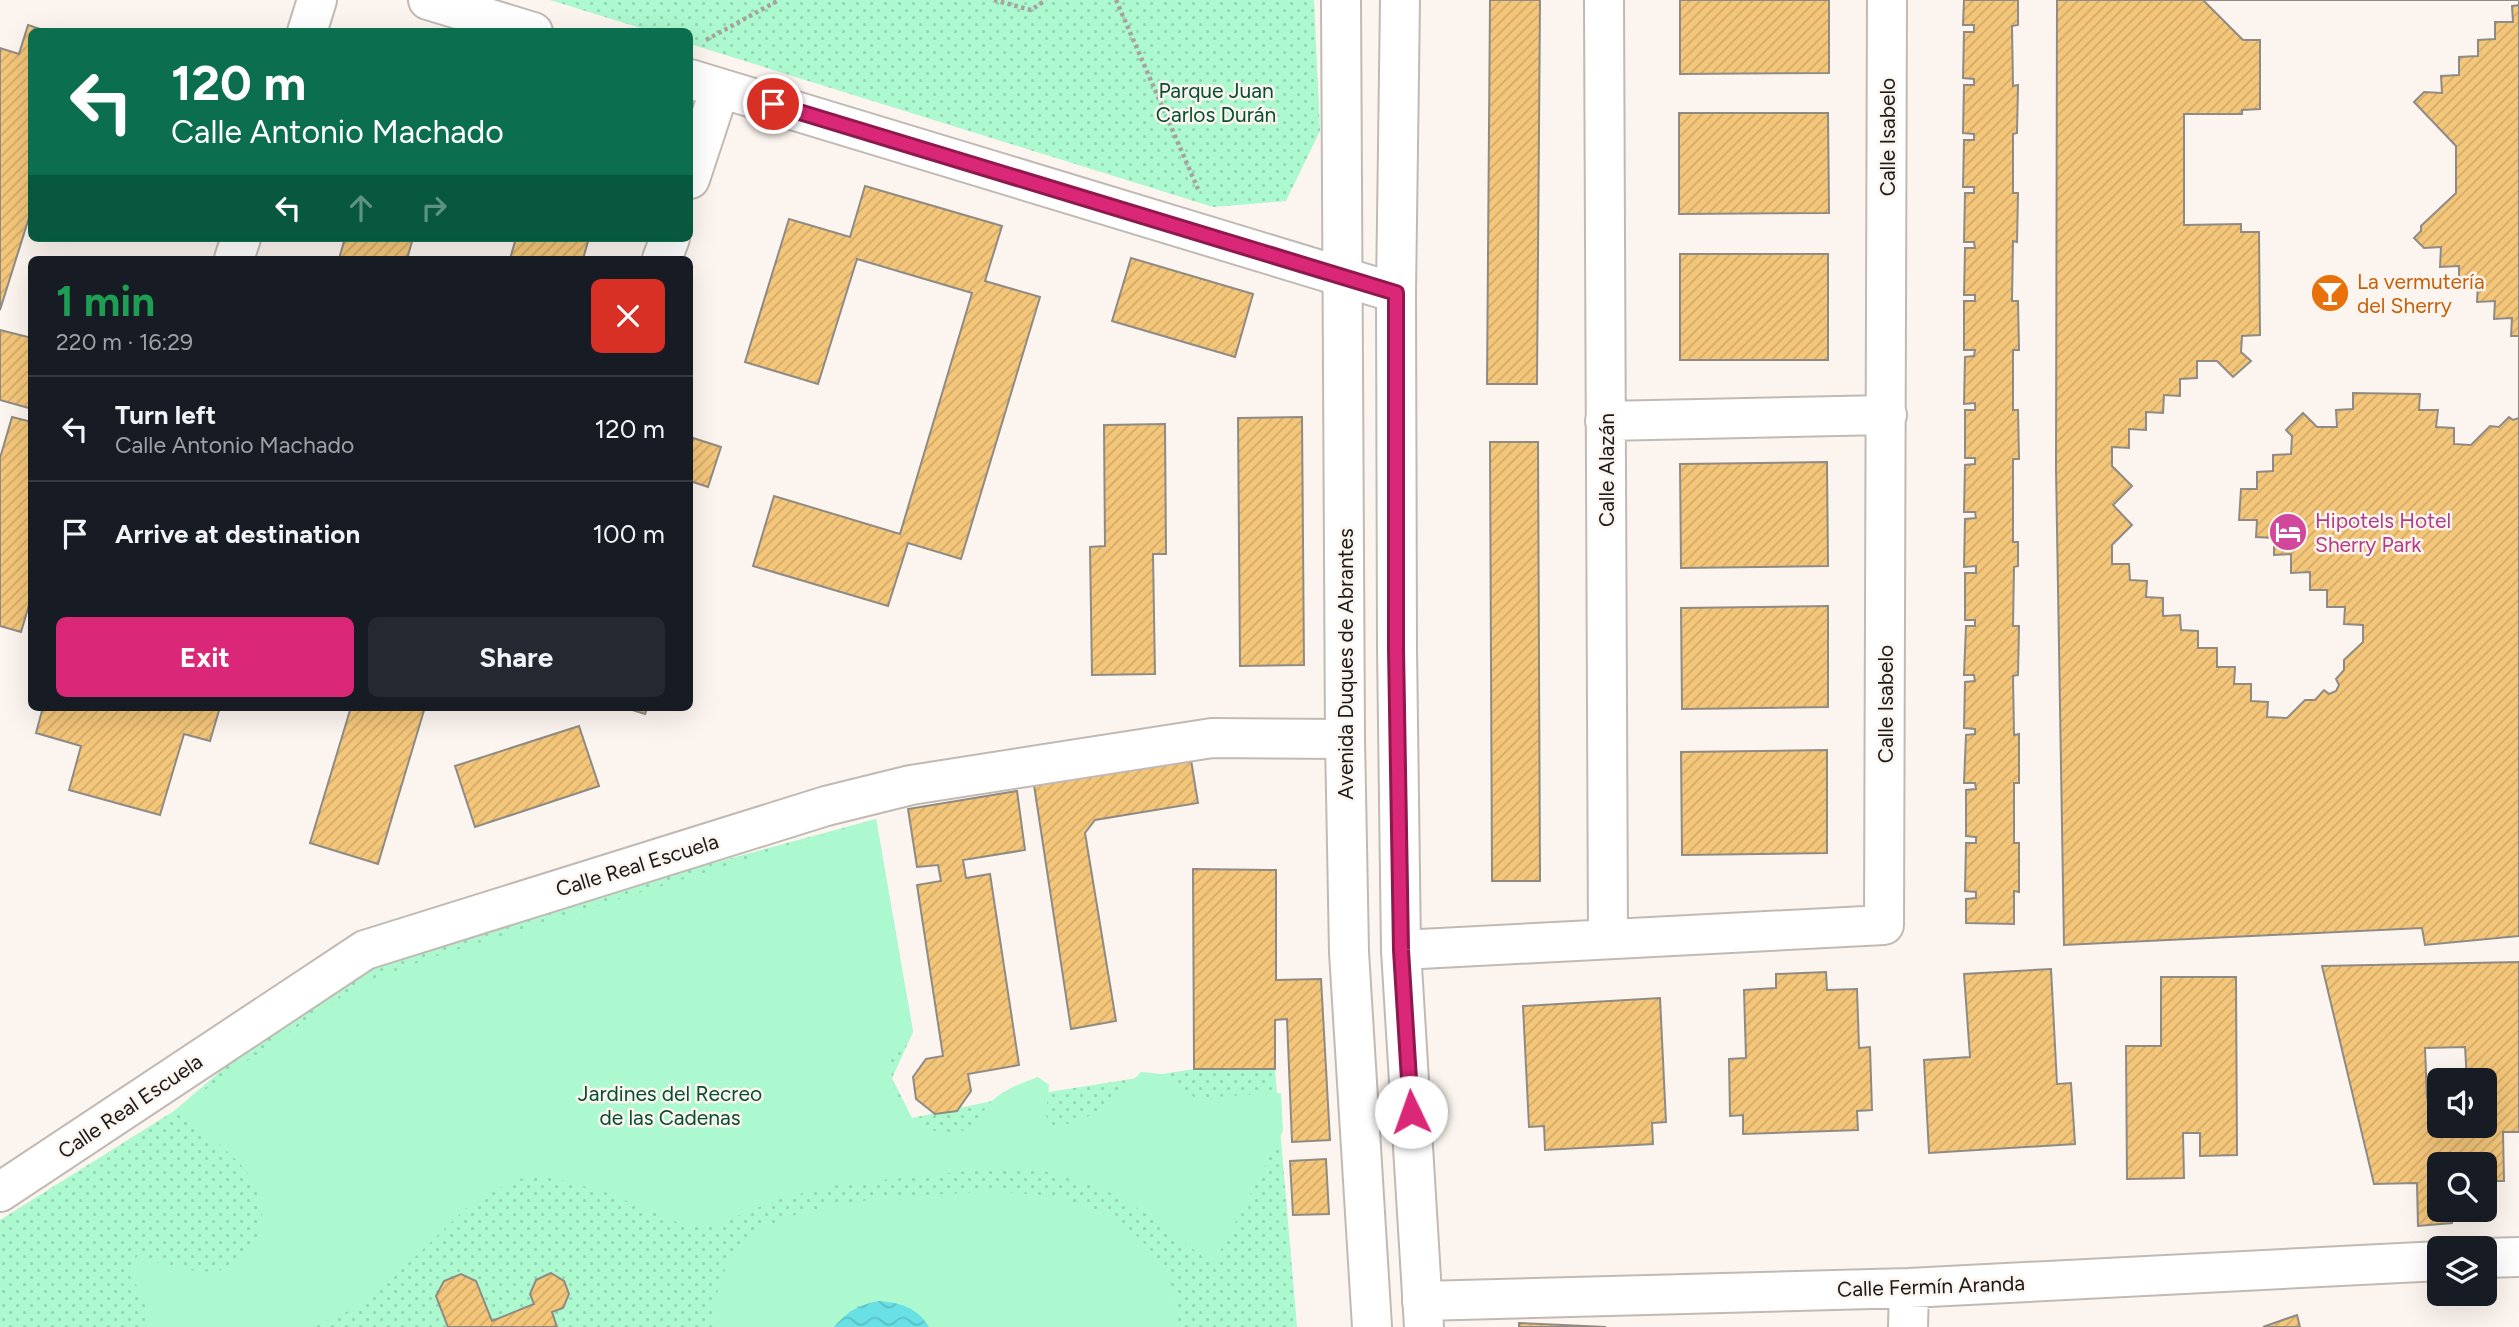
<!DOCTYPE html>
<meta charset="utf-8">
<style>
:root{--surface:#171b24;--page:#242831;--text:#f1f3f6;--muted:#9ea1a6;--line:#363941;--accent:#db2777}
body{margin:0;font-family:Figtree,sans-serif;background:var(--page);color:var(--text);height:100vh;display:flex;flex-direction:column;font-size:26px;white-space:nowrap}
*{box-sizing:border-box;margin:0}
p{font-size:23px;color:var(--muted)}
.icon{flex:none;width:38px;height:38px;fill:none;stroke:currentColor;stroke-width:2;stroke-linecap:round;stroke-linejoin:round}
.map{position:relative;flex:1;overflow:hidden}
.drawer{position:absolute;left:28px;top:256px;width:665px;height:455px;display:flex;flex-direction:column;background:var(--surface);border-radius:10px;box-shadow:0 7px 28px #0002}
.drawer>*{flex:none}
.top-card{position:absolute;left:28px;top:28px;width:665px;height:214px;border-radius:10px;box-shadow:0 7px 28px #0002;background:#0b6e4f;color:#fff;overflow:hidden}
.buttons{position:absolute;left:2427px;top:1068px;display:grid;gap:14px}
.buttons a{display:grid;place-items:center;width:70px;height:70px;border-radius:10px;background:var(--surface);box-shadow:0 7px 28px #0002;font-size:35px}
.pin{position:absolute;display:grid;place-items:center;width:60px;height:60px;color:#fff;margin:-30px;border:4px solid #fff;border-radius:50%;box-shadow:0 2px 7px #0007}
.me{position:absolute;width:77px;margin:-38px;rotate:357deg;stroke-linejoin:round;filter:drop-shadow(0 0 5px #0008)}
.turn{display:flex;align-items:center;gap:24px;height:147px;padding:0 28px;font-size:32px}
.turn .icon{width:91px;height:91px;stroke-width:2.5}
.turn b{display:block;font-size:49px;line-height:60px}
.lanes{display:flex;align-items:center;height:66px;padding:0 28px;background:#0003;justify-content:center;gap:35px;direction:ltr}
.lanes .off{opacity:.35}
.round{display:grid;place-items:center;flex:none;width:74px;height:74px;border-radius:10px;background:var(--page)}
.head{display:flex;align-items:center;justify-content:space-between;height:119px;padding:0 28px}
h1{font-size:42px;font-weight:700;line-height:52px;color:#1e9e55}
.primary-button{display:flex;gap:14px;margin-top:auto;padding:14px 28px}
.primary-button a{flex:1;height:80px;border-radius:10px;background:var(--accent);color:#fff;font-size:28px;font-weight:700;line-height:80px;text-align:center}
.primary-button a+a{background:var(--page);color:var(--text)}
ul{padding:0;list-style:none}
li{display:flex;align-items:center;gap:21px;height:105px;padding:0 28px;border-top:2px solid var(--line)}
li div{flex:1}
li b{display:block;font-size:26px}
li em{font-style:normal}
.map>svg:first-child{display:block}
</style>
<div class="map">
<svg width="2519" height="1327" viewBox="0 0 2519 1327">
<defs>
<pattern id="park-dots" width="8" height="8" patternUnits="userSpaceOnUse" patternTransform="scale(1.75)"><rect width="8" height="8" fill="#acf8cf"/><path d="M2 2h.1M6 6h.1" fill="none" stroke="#93d4b1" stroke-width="1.8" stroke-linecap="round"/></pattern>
<pattern id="water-waves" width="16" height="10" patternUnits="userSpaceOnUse" patternTransform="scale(1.75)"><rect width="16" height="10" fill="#68e0e4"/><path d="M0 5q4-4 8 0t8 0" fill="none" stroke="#5ac0c3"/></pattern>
<pattern id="building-hatch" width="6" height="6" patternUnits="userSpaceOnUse" patternTransform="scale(1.75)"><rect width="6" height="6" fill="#f4c67a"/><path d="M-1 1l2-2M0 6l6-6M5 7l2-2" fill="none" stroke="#d1aa69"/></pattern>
</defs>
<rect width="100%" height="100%" fill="#fcf5ef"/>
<!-- park -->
<path fill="url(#park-dots)" d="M550 0H1314L1320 131 1286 201 1213 207 690 44V32L650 31Z
M876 819 913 1032 892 1078 912 1118 992 1101 1194 1069H1275L1297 1327H0V1220L174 1111 349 961Z"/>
<!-- garden -->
<path fill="#acf8cf" d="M876 819 913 1032 906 1043 891 1055C891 1070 891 1084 897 1098 908 1125 943 1142 969 1128 978 1122 983 1110 990 1103 1002 1090 1022 1083 1038 1077L1049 1085 1046 1115 1050 1125C1090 1127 1115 1098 1141 1072L1162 1074 1179 1089 1196 1098 1281 1093 1283 1131 1213 1265 1167 1228 1128 1202 1095 1185 1051 1172 987 1169 836 1185 779 1199 715 1225H684L608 1193 554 1178 532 1177 518 1179 490 1193 465 1209 366 1304 310 1327H143C151 1307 141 1290 129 1275L137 1256C177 1269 241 1291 258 1235 263 1219 264 1203 257 1188 241 1155 202 1133 174 1111L353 989 371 980 433 957Z
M983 1192C1046 1192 1111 1200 1153 1253 1170 1276 1178 1298 1175 1327H929L925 1320C884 1303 868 1287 834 1327H714C714 1297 720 1271 740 1247 785 1196 919 1196 983 1192Z"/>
<!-- water -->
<path fill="url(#water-waves)" d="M879 1301C899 1302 918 1308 929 1327H834C848 1311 858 1305 879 1301Z"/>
<!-- building -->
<path fill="url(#building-hatch)" stroke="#8f8b84" stroke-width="2" fill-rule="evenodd" d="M1490 0H1540L1537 384H1487Z
M1680 0H1829V73L1680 74Z
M1964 0H2018V25L2012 26 2013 86 2018 85 2017 133 2013 134V193H2018L2017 242 2013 241 2012 301H2018L2019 350H2013V410H2018L2019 459H2013V542H2018V566L2014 567 2013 626H2019L2018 675 2013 676 2014 735 2019 734V783H2014V843H2019V892L2014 891V924L1966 923V899L1976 898V892L1965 891 1966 843H1976V837L1966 836V790L1976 789 1975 783H1964L1966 735 1975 734V729L1964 728 1965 682 1975 681 1974 675H1964L1966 626H1975V620H1965V573H1976V566L1964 567 1965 519 1976 518 1975 512H1964L1965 465 1975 464V458H1965V410H1975V403L1964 404 1965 357 1974 356 1975 350H1964V301H1975V295H1964L1965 248H1975L1974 242H1964L1965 193H1974V187H1963L1964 140H1974V134L1963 133 1964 85H1974V79L1963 78 1964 32H1974V25H1963Z
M2057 0H2519V936L2425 945 2422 928 2064 945 2056 469Z
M2203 0H2519V5L2512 6 2513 22H2495V39L2478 40V56L2459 57V75L2441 76 2442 93 2424 92 2414 102 2456 146V193L2421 226V231L2414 238 2424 248 2441 247 2440 267 2459 266V284H2478L2477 302 2495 301 2494 319 2512 318 2511 336H2519V418L2513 420 2509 417 2499 427 2490 426 2471 445 2454 444V428L2436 427 2438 410H2419L2420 394 2353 393V409L2336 410 2337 427H2317L2303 413 2286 430 2292 436 2291 454 2273 455V471L2257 472V489H2241L2239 520H2257L2256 537 2274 538V555L2291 554V573L2310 572V590H2327V607H2345L2344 624 2363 625V642L2344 660V670L2336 679 2339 685 2336 691 2329 694 2324 690 2315 700H2305L2287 718 2267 717 2268 702 2251 701V684H2234L2235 667H2217V648H2198V631L2181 630 2180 615 2163 616V598L2146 597 2147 581 2130 580 2129 564H2112V545L2132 525 2113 505 2132 486 2112 466V447L2129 448V429L2146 430V412L2163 413 2164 395 2180 396V379L2197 378V361H2217L2233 377 2251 361 2241 352 2242 336 2260 335 2259 232H2241V224L2184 225V114H2242V110L2260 109V40H2243Z
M28 25 49 32H32V208L0 310V48L19 54Z
M1679 113H1828L1829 213 1679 214Z
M865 186 1002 226 985 281 1040 297 961 559 908 543 888 606 753 566 774 496 900 534 972 293 857 259 818 384 745 362 789 219 850 237Z
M345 238H413L407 259H339Z
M516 238H589L583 259H510Z
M1680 254H1828V360H1680Z
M1131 258 1253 294 1235 357 1112 321Z
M0 330 32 338V409L0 400Z
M12 417 32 422V595L21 632 0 626V458Z
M1302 417 1304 665 1240 666 1238 418Z
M1165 424 1166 554H1153L1155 674 1092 675 1090 547 1105 546 1104 425Z
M690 437 721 447 708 487 690 481Z
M1490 442H1538L1540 881H1492Z
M1827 462 1828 566 1681 568 1680 464Z
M1828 606V707L1682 709 1681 608Z
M43 707H220L210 741 184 734 160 815 69 790 81 746 36 733Z
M351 707H425L378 864 310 843Z
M623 707H648L645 714Z
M579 726 599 786 475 827 455 766Z
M1827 750V853L1682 855 1681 752Z
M1191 760 1198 803 1095 820 1085 833 1116 1021 1071 1029 1034 785Z
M1017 791 1025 850 963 860 966 878 990 874 1019 1065 968 1074 971 1091 957 1111 935 1114 916 1099 913 1077 926 1059 943 1056 917 885 941 881 938 865 917 867 908 809Z
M1193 869 1276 870V980L1321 979 1330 1140 1292 1142 1287 1019 1275 1020V1069H1194Z
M2519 962V1132H2503L2504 1181H2485V1164H2440V1209H2452V1223L2418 1226 2417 1183 2374 1184 2322 966ZM2465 1047 2467 1080H2485V1125H2440V1097L2427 1098 2425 1048Z
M2051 969 2057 1084 2071 1083 2075 1144 1929 1153 1924 1060 1970 1057 1964 974Z
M1826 972 1827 990 1857 989 1859 1048 1870 1047 1872 1110 1857 1111 1858 1130 1743 1134V1115L1730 1116 1729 1059 1746 1058 1744 990 1776 988V974Z
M2161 977H2236L2237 1155 2200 1156V1133H2183L2184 1178 2127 1179 2126 1046H2161Z
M1660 998 1666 1122 1652 1123 1653 1144 1545 1150 1544 1126 1529 1127 1523 1006Z
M1326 1159 1329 1214 1293 1215 1290 1161Z
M551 1273 564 1281 569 1294 563 1308 552 1312 557 1327H448L436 1296 444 1281 461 1274 476 1281 492 1321 534 1304 530 1294 536 1280Z
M2297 1315 2300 1327H2263Z
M1519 1323 1606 1327H1519Z"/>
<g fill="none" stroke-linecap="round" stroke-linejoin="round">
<!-- street casing -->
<g stroke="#c1bab4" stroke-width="42">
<path id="street" d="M428 0 533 32
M1604 0 1608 939
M307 32 317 0
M690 79 1396 293
M690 179 720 88
M234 259 241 238
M662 259 670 238
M1605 421 1887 415
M1401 950 1884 925 1887 0
M0 1192 365 950 826 806 911 785 1212 738 1345 739
M2485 1258 2519 1257
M1422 1301 1909 1288 2440 1261
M1908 1327 1909 1288"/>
</g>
<!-- secondary casing -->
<g stroke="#c1bab4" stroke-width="42">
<path id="secondary" d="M1341 0 1345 739 1349 952 1372 1327
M1400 0 1396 293 1397 648 1401 950 1424 1327"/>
</g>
<!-- path -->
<path stroke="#a7a29d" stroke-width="4.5" stroke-dasharray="3.5 3.5" stroke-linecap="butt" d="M994 0 1031 10 1046 0
M1116 0 1198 189
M706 40 779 0"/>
<!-- street -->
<use href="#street" stroke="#fff" stroke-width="38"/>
<!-- secondary -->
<use href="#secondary" stroke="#fff" stroke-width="38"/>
</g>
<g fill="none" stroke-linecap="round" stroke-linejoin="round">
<!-- route casing -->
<g stroke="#8e194d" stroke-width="18">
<path id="route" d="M773 104 1396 293V648L1401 950 1411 1112"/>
</g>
<!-- route -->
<use href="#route" stroke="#db2777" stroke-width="12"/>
</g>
<!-- icons -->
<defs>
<g id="bar-disc" transform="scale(2.0125)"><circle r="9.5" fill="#e8710a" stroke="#fcf5ef"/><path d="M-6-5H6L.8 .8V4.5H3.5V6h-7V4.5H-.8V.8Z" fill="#fff"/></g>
<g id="hotel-disc" transform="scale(2.0125)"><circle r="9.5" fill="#d1479c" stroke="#fcf5ef"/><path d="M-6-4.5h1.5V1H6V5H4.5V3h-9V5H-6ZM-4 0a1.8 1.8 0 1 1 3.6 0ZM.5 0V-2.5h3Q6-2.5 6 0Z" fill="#fff"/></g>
</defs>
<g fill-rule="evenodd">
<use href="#bar-disc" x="2330" y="293"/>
<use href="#hotel-disc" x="2288" y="532"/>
</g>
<g text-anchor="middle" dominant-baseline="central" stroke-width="5" stroke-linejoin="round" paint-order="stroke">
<!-- park labels -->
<g font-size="21" fill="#044e32" stroke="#fcf5ef">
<text x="1216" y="90">Parque Juan<tspan x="1216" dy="24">Carlos Durán</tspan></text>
<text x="670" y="1093">Jardines del Recreo<tspan x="670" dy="24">de las Cadenas</tspan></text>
</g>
<!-- street labels -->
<g font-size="21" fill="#1c1a18" stroke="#fcf5ef">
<text transform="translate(1887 137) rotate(-90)">Calle Isabelo</text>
<text transform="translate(1606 470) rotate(-90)">Calle Alazán</text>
<text transform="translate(1345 664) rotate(-90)">Avenida Duques de Abrantes</text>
<text transform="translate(1885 704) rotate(-90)">Calle Isabelo</text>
<text transform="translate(637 865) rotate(-17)">Calle Real Escuela</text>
<text transform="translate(130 1106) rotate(-34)">Calle Real Escuela</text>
<text transform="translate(1931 1286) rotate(-2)">Calle Fermín Aranda</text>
</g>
<!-- food labels -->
<g font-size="21" fill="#c56008" stroke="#fcf5ef" text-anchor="start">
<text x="2357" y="281">La vermutería<tspan x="2357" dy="24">del Sherry</tspan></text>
</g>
<!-- hotel labels -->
<g font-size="21" fill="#b23c85" stroke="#fcf5ef" text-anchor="start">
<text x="2315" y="520">Hipotels Hotel<tspan x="2315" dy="24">Sherry Park</tspan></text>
</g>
</g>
</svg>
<div class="buttons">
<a><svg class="icon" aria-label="sound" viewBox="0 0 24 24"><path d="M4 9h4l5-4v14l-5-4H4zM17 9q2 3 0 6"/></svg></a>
<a><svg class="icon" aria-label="search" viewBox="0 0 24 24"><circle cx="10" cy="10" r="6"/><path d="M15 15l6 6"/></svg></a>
<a><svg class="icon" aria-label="layers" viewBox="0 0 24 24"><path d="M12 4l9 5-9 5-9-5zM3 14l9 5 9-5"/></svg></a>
</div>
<div class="pin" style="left:773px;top:104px;background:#d93025"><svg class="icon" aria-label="arrive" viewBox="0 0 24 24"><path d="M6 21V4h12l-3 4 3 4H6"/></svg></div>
<svg class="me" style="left:1411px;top:1112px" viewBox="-20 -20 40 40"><circle r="19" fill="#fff"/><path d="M0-13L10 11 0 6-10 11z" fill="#db2777"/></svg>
<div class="top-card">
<div class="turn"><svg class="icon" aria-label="left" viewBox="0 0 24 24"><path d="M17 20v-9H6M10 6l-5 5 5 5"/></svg><div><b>120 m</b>Calle Antonio Machado</div></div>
<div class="lanes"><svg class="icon" aria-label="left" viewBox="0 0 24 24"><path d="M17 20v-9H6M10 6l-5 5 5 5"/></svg><svg class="icon off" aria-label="ahead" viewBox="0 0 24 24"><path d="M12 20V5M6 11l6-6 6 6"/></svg><svg class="icon off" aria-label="right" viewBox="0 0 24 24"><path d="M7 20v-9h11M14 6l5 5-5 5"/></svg></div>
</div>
<section class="drawer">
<div class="head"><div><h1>1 min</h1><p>220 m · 16:29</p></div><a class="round" style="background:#d93025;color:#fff"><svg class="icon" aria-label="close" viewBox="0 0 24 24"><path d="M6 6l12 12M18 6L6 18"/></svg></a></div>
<ul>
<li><svg class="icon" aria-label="left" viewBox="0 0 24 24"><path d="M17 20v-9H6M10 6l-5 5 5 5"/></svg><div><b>Turn left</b><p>Calle Antonio Machado</p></div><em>120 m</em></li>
<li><svg class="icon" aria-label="arrive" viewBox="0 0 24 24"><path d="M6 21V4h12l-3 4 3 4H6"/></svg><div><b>Arrive at destination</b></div><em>100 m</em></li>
</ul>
<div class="primary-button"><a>Exit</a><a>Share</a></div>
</section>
</div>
